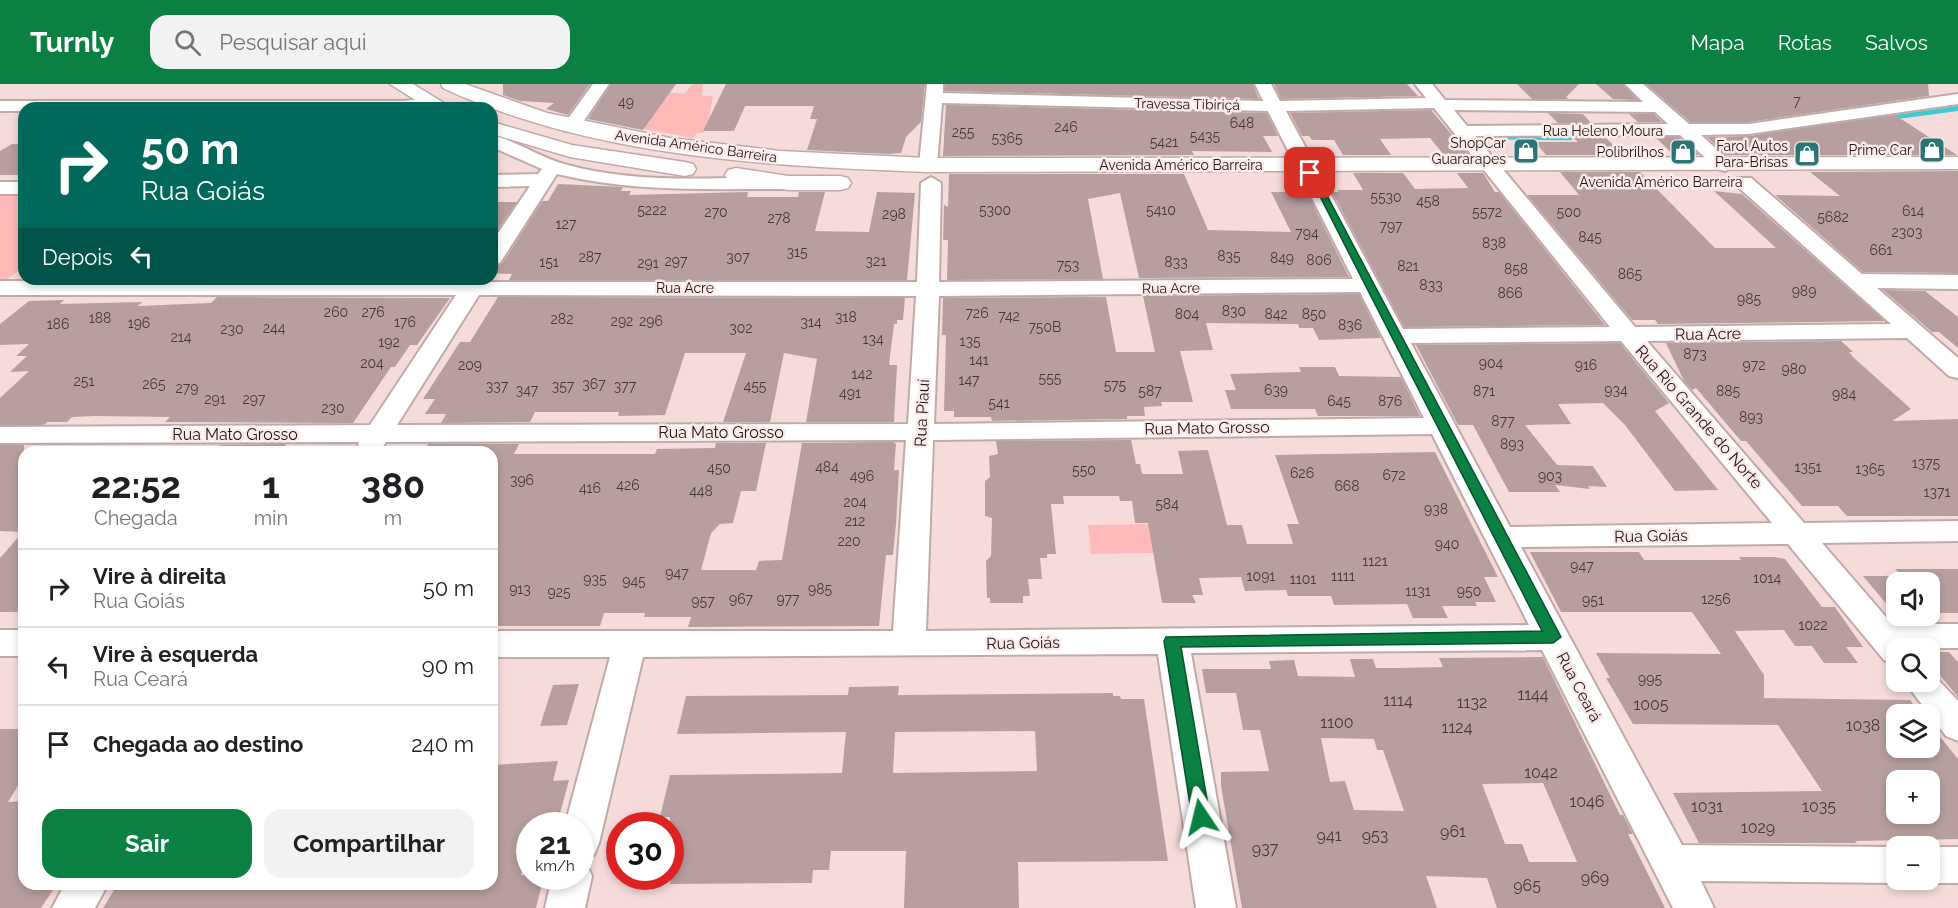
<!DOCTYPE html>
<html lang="pt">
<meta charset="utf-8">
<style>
:root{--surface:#fff;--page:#f2f2f2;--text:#202124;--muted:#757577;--line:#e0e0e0;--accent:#0b8043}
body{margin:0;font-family:Raleway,sans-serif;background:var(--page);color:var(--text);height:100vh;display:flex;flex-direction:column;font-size:22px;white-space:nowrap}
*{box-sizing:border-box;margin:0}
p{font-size:20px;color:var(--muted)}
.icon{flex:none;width:33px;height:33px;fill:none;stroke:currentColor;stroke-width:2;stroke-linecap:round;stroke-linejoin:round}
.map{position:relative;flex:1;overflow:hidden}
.details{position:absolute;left:18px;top:362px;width:480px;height:444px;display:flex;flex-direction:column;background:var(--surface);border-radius:18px;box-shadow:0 3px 9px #0003}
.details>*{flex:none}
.banner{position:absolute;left:18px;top:18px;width:480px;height:183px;border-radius:18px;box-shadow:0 3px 9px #0003;background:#00695c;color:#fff;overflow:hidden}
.buttons{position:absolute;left:1886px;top:488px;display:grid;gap:12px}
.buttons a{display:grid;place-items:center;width:54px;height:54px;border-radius:12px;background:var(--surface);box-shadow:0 3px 9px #0003;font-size:30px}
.speed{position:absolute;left:516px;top:728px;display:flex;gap:12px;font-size:30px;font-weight:700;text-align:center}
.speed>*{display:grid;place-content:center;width:78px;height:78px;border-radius:50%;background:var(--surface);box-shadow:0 3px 9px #0003;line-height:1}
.speed small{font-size:15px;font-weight:400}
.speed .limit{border:9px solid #d22;background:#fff;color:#111}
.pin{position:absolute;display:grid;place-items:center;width:51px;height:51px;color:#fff;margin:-26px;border-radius:12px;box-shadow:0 3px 9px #0006}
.me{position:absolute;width:66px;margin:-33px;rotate:350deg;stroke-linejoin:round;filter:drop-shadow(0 0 4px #0008)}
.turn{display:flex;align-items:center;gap:21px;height:126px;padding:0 24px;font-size:27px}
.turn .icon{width:78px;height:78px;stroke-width:2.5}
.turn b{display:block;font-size:42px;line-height:51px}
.then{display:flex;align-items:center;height:57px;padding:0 24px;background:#0003;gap:12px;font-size:22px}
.eta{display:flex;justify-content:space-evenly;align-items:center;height:102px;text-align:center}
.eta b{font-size:36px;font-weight:700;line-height:42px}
.primary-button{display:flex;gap:12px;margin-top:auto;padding:12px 24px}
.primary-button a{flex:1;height:69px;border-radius:18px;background:var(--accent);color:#fff;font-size:24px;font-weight:700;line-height:69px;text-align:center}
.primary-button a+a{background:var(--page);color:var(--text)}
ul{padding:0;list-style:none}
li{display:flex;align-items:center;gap:18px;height:78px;padding:0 24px;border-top:2px solid var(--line)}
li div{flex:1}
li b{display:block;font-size:22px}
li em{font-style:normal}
header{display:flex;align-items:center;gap:36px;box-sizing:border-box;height:84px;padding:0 30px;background:var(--accent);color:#fff}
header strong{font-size:28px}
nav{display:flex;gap:33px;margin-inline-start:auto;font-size:21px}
.search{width:420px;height:54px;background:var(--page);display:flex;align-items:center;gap:15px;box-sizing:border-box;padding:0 21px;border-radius:18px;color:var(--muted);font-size:22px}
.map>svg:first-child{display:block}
</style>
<header>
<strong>Turnly</strong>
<div class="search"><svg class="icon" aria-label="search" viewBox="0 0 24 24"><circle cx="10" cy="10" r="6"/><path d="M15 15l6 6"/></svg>Pesquisar aqui</div>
<nav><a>Mapa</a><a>Rotas</a><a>Salvos</a></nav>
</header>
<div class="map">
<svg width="1958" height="824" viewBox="0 0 1958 824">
<rect width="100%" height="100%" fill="#f6dbdb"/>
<!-- green -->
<path fill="#febab9" d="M693 0H703L702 12H713L709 34 703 49H697L693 54 644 45 650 37 637 36 663 8 684 10Z
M0 109H24V184L0 199Z
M1151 440 1157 469 1091 470 1088 441Z"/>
<!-- water -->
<path fill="#3ecdce" d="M1958 22V27L1763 53 1760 50Z"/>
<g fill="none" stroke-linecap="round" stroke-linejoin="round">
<!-- stream -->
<path stroke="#3ecdce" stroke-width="4.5" d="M1482 53 1570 54"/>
</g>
<!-- building -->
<path fill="#b89f9f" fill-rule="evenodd" d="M503 0H590L568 31 546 25 554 19 520 17 503 11Z
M611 0H676L643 46 588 35Z
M726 0H925L921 38 906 53 901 69 888 70 807 66 817 35H810L814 22H745L734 47H703Z
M945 0H1253L1259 15 945 7Z
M1274 0H1407L1418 12 1281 15Z
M1517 0H1579L1566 13 1568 15H1532Z
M1596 0H1623L1638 16 1613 15Z
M1646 0H1928L1929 12 1749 38H1690Z
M946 21 1267 29 1278 52H1263L1272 68 1192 67 1194 71 943 72Z
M1431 26 1469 71H1444L1430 54 1380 55 1391 71H1343L1334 56H1312L1309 52H1302L1290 29Z
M1548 29 1583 30 1591 39H1558Z
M1629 30H1654L1662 38H1638Z
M1895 31 1957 71H1726L1707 53 1749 52Z
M1655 53H1679L1699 71H1674Z
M1574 54H1606L1623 71H1546L1535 58H1578Z
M12 60H24V91H0V67Z
M1958 87V189L1863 188 1775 111 1840 112 1810 88Z
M1560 88H1640L1715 164H1776L1714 107 1742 110 1885 237 1658 240 1655 236H1632L1527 111H1579Z
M1353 89H1403L1415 105 1468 104 1457 89H1483L1495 108H1499L1605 241 1404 243 1332 108H1339L1337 106H1363Z
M949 90H1184L1208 146 1291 148 1271 108H1307L1349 193 1139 194 1120 109 1088 115 1103 195 947 196 948 156H943L944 121 948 123Z
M558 100 623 103 621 107H631L629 111 748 108 747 113H798L799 108H825L815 147 869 148 877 108 915 109 907 196H509L512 190 492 189V182L502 180 542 117H548Z
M492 118H517L492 154Z
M1883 206 1925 207 1958 233V264L1939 248H1932Z
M1359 210 1381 254 1319 256 1313 244H1299L1298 240 1206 239 1213 266 1180 267 1193 318H1161L1162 322 1144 323 1145 332H1127V335L992 337 991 333H954V327H944L946 251H942L943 214 1106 213 1116 268H1155L1143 212Z
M217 213 450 214 417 261H410L395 283H391L353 339 165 338 170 333 94 332 72 333 67 338H47L44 341H0V314L29 287 10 288 27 272H16L29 260 0 261V240L29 217 64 216 60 220 142 218 138 222 211 219Z
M498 213 905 214 903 236H897V240H894L889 281H897L894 338H806L817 275 784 269 770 338H723L746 269H685L665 331 618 332 619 328H535L530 338 441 339 446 330H425L435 315H423L460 258H470Z
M1841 257 1853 268H1849L1853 273 1911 325 1892 337 1958 335V432H1847L1838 422H1802L1746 357H1741L1696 304 1692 306 1684 297 1666 259Z
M1620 259 1669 319 1655 327 1718 406 1675 407 1625 341 1603 319 1558 320 1571 340 1525 341 1557 381 1593 382 1607 403 1588 402 1590 405 1555 401 1560 408H1509L1473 341H1458L1416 261Z
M1299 283H1335L1339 292 1401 293 1420 332H1318L1315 325H1231L1225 306H1236L1230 290 1301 288Z
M1131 356 1136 380H1140L1142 390H1183L1178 367 1208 366 1227 441H1242L1247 460H1293L1287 440H1299L1275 371 1435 368 1498 493H1484L1496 518H1475L1477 522H1442L1448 534H1413L1407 520 1334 521 1331 512H1288L1286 506 1245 507 1241 493 1199 494 1203 511H1192L1196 519H1162L1148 439H1135L1132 417H1120L1119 412H1063L1064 420H1051L1056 470H1047V474H1040L1042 495H1028L1030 512H1023V519H990V514H987L986 477 991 472 992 434 985 432V397L990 393 989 372 998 370 996 357Z
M893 358 896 360 894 386H899L896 440 893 471H886L879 542 688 543 691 533H644L645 529H604L600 542H492V368H424L428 360H519L514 370H655L657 365 715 364 716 359H766L756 407H741L733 439 720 440 711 449 701 486H756L759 477 782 476 802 359Z
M286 360 281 368H214L220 361Z
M0 361H24V528H0V474L23 448 0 447Z
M1530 468H1639L1644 476H1741L1739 473H1774L1785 475 1822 523H1835L1863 563H1846L1858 579H1824L1812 562H1795L1784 546 1735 547 1764 591V614L1910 616 1921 630H1896V663H1929V639L1958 675V755L1855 757 1857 759H1699L1673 709 1822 707 1778 641 1633 640 1606 594H1610L1596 569 1721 570 1692 528H1561ZM1896 696H1929V729H1896Z
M1895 485H1958V529H1929V498H1896L1894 529 1863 492H1902Z
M1929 568H1949L1958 578V613L1929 578Z
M1543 573 1620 731H1623L1633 750H1628L1665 824H1497L1487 794 1426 792 1437 824H1242L1221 702V688L1269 687 1260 646H1243L1236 609H1206L1202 585H1271L1269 577 1294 576 1298 592 1355 593 1350 575H1373L1376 584H1399L1443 583 1439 574ZM1321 654 1374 655 1377 666H1383L1404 727 1354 726 1345 697 1330 698ZM1543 699 1565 750 1577 778H1529L1522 760H1505L1482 700Z
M579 600 567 641 540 642 553 601Z
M899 602 898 611 1113 609V612H1120L1121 615H1144L1168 777 1018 778 1019 824H904L906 767H831L829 786H813L812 799 670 800V733H660L670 691 842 689 846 648 677 650 686 612 848 611 849 603ZM1035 647 1037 687 893 689 895 648Z
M0 645H24V692L8 718 24 717V800H57L41 824H0Z
M558 677 553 697 569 696 559 733 536 734 534 741H530V756L521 791 544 792 536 824H103L118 800H492V681Z"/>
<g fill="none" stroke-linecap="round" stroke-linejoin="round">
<!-- minor casing -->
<g stroke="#c2a9a9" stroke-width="4">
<path id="minor" d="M593 0H609L577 47H565L562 43Z
M927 0H943V9L1263 17 1255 0H1271L1280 17 1426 14 1415 0H1432L1445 16 1643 18 1625 0H1643L1689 40H1749L1958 10V20L1749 50 1701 51 1734 81 1725 87 1718 85 1680 51 1475 52 1635 243 1891 240 1737 102 1734 98 1737 94H1751L1862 190 1958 191V205L1877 204 1958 274V294L1949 292 1907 254 1647 257 1804 439 1958 437V457L1822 459 1892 540H1958V564H1896V580L1884 576 1788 460 1521 463 1682 761 1896 763V795H1907L1896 799 1701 797 1714 824H1673L1542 566 1191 569 1236 824H1196L1158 570 643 573 599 759 594 771 580 776V741H565L610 573H492V547H893L906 356 386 358 379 368 361 367 358 361 359 358 0 359V343L370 341 456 211H0V197L465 198 467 195H489L487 198H917L921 99 931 93 941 99 939 198 1353 195 1268 27 942 19 937 81 928 87 919 81ZM1434 24 1610 243 1403 245 1286 27ZM1454 26 1655 28 1668 40 1467 42ZM1360 208 1424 334 934 340 939 212ZM479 211 916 212 908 340 397 341ZM1621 257 1772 439 1510 443 1411 259ZM1432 350 1529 541 926 547 933 356Z
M430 14 436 15 438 19 436 23 24 24V27H0V17H404Z
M492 51C517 57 539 73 564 80 633 100 710 94 782 93L792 99 782 105C706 105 631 108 557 90L500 179 492 180V158L530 102 492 103V91L538 90 542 85 492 63Z
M0 98H24V110H0Z
M0 546H24V572H0Z
M1929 586 1958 617V657L1946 652 1904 597H1929Z
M1929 763H1958V799H1929L1918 795H1929Z
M580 777 586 779 592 792 585 824H545L552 792H580Z
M65 800H108L95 824H52Z"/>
</g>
<!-- major casing -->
<g stroke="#c2a9a9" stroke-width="3">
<path id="major" d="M390 0H413L452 24H428Z
M441 0H465L547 29 670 54 780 67 928 74 1958 73V85L928 88C766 82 591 73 443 4Z
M492 38 572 61 685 78 693 80 696 85 693 90 685 92 570 73 492 50Z
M736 84 788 92H840L848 94 851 99 848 104 840 106H788L728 96 725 91 728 86Z"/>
</g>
<!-- minor -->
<use href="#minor" fill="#fff" fill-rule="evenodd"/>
<!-- major -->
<use href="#major" fill="#fff" fill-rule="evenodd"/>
</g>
<!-- route -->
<path fill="#0b8043" stroke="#07532c" stroke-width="1.5" d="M1307 87 1315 89 1561 553 1553 559 1181 563 1210 733 1207 738 1201 741 1195 738 1192 733 1164 557 1166 553 1542 547Z"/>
<!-- icons -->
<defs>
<g id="shop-square" transform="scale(1.35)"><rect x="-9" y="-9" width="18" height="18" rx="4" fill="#2b7576" stroke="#fcebeb"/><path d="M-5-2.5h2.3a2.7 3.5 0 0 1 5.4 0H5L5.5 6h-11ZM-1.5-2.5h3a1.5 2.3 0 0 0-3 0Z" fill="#fff"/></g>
</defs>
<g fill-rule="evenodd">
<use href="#shop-square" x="1932" y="66"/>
<use href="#shop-square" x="1526" y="67"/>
<use href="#shop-square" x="1683" y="68"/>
<use href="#shop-square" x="1807" y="70"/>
</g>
<g text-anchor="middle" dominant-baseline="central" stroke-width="5" stroke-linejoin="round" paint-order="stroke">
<!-- number labels -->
<g font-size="14" fill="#463939">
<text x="1797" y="17">7</text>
<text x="626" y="18">49</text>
<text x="1242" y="39">648</text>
<text x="1066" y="43">246</text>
<text x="963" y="48">255</text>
<text x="1205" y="52">5435</text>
<text x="1007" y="54">5365</text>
<text x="1164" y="58">5421</text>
<text x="1386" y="113">5530</text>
<text x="1428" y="117">458</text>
<text x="652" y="126">5222</text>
<text x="995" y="126">5300</text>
<text x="1161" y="126">5410</text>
<text x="1913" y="127">614</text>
<text x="716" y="128">270</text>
<text x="1487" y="128">5572</text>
<text x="1569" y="128">500</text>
<text x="894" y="130">298</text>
<text x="1833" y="133">5682</text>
<text x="779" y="134">278</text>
<text x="566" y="140">127</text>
<text x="1391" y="142">797</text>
<text x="1907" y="148">2303</text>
<text x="1307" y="149">794</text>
<text x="1590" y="153">845</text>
<text x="1494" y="159">838</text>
<text x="1881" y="166">661</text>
<text x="797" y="168">315</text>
<text x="1229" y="172">835</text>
<text x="590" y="173">287</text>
<text x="738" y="173">307</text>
<text x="1282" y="174">849</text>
<text x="1319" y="176">806</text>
<text x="676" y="177">297</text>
<text x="876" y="177">321</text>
<text x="549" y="178">151</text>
<text x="1176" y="178">833</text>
<text x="648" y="179">291</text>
<text x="1068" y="181">753</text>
<text x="1408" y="182">821</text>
<text x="1516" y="185">858</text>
<text x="1630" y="190">865</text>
<text x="1431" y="201">833</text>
<text x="1804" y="207">989</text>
<text x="1510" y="209">866</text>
<text x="1749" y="215">985</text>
<text x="1234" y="227">830</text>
<text x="336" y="228">260</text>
<text x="373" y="228">276</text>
<text x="977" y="229">726</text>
<text x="1187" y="230">804</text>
<text x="1276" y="230">842</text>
<text x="1314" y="230">850</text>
<text x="1009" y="232">742</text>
<text x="846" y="233">318</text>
<text x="100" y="234">188</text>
<text x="562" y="235">282</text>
<text x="622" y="237">292</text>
<text x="651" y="237">296</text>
<text x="405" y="238">176</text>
<text x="811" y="238">314</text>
<text x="139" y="239">196</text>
<text x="58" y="240">186</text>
<text x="1350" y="241">836</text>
<text x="1045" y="243">750B</text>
<text x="274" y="244">244</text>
<text x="741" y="244">302</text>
<text x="232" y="245">230</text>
<text x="181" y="253">214</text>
<text x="873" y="255">134</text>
<text x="970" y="257">135</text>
<text x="389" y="258">192</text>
<text x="1695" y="270">873</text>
<text x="979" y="276">141</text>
<text x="372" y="279">204</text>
<text x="1491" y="279">904</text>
<text x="470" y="281">209</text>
<text x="1586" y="281">916</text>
<text x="1754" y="281">972</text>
<text x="1794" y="285">980</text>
<text x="862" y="290">142</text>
<text x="1050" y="294">555</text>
<text x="969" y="296">147</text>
<text x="84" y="297">251</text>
<text x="154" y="300">265</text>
<text x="594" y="300">367</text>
<text x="1115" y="301">575</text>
<text x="497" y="302">337</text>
<text x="563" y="302">357</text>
<text x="625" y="302">377</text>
<text x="755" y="302">455</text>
<text x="187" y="304">279</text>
<text x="527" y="306">347</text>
<text x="1276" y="306">639</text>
<text x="1616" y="306">934</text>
<text x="1150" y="307">587</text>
<text x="1484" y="307">871</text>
<text x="1728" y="307">885</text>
<text x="850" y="309">491</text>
<text x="1844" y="310">984</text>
<text x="215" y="315">291</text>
<text x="254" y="315">297</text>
<text x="1339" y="317">645</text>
<text x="1390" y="317">876</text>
<text x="999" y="319">541</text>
<text x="333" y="324">230</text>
<text x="1751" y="333">893</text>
<text x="1503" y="337">877</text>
<text x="1512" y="360">893</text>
<text x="1926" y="379">1375</text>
<text x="827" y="383">484</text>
<text x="1808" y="383">1351</text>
<text x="719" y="384">450</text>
<text x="1870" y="385">1365</text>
<text x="1084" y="386">550</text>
<text x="1302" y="389">626</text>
<text x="1394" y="391">672</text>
<text x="862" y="392">496</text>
<text x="1550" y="392">903</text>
<text x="522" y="396">396</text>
<text x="628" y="401">426</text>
<text x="1347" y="402">668</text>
<text x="590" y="404">416</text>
<text x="701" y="407">448</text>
<text x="1937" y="408">1371</text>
<text x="855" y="418">204</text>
<text x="1167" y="420">584</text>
<text x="1436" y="425">938</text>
<text x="855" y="437">212</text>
<text x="849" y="457">220</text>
<text x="1447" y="460">940</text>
<text x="1375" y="477">1121</text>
<text x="1582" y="482">947</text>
<text x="677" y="489">947</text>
<text x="1261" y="492">1091</text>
<text x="1343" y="492">1111</text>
<text x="1767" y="494">1014</text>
<text x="595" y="495">935</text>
<text x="1303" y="495">1101</text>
<text x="634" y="497">945</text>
<text x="520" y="505">913</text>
<text x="820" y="505">985</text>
<text x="1418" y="507">1131</text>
<text x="1469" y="507">950</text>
<text x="559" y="508">925</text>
<text x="741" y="515">967</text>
<text x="788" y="515">977</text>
<text x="1716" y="515">1256</text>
<text x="1593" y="516">951</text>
<text x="703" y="517">957</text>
<text x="1813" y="541">1022</text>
<text x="1650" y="595">995</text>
</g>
<!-- far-street labels -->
<g font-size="14" fill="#201717" stroke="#fcebeb">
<text transform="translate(1187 20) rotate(1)">Travessa Tibiriçá</text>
<text x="1603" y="47">Rua Heleno Moura</text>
<text transform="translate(696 62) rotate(8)">Avenida Américo Barreira</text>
<text x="1181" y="81">Avenida Américo Barreira</text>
<text x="1661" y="98">Avenida Américo Barreira</text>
<text x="685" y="204">Rua Acre</text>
<text transform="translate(1171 204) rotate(-1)">Rua Acre</text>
</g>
<!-- far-poi labels -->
<g font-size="14" fill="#201717" stroke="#fcebeb" text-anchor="end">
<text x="1506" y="59">ShopCar<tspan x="1506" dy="16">Guararapes</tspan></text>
<text x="1788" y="62">Farol Autos<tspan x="1788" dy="16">Para-Brisas</tspan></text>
<text x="1912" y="66">Prime Car</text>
<text x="1664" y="68">Polibrilhos</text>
</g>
<!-- street labels -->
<g font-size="16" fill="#201717" stroke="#fcebeb">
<text transform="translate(1708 250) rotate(-1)">Rua Acre</text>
<text transform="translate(922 329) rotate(-87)">Rua Piauí</text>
<text transform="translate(1699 333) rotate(49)">Rua Rio Grande do Norte</text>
<text transform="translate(1207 344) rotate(-1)">Rua Mato Grosso</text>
<text x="721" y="348">Rua Mato Grosso</text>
<text x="235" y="350">Rua Mato Grosso</text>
<text transform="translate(1651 452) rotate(-1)">Rua Goiás</text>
<text transform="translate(1023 559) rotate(-1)">Rua Goiás</text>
<text transform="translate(1579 603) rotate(62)">Rua Ceará</text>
</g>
<!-- near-number labels -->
<g font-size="16" fill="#463939">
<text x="1533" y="610">1144</text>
<text x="1398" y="616">1114</text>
<text x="1472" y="618">1132</text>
<text x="1651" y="620">1005</text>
<text x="1337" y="638">1100</text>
<text x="1863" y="641">1038</text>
<text x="1457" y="643">1124</text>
<text x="1541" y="688">1042</text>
<text x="1587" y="717">1046</text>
<text x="1707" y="722">1031</text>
<text x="1819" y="722">1035</text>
<text x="1758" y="743">1029</text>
<text x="1453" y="747">961</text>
<text x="1329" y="751">941</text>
<text x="1375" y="751">953</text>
<text x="1265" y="764">937</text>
<text x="1595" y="793">969</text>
<text x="1527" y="801">965</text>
</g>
</g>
</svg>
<div class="buttons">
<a><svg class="icon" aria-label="sound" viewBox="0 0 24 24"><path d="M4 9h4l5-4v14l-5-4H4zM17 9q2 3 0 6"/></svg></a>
<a><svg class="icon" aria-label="search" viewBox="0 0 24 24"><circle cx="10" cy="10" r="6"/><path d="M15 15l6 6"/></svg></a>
<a><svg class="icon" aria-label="layers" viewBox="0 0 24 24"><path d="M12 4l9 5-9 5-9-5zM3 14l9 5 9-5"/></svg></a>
<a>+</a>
<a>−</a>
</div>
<div class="speed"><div>21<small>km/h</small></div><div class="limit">30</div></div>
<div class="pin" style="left:1310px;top:89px;background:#d93025"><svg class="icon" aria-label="arrive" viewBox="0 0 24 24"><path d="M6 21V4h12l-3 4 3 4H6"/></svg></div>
<svg class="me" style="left:1201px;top:733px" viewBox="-20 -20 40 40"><path d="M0-17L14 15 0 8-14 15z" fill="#0b8043" stroke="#fff" stroke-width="4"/></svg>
<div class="banner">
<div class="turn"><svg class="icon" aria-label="right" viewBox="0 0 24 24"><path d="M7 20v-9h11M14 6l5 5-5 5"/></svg><div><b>50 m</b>Rua Goiás</div></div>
<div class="then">Depois<svg class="icon" aria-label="left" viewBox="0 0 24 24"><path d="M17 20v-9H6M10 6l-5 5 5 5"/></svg></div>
</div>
<section class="details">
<div class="eta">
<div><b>22:52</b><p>Chegada</p></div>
<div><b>1</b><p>min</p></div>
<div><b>380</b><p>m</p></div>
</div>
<ul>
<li><svg class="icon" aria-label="right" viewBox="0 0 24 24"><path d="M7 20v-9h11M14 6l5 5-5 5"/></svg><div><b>Vire à direita</b><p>Rua Goiás</p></div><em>50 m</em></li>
<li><svg class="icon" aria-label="left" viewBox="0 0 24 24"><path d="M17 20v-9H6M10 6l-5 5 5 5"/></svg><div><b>Vire à esquerda</b><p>Rua Ceará</p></div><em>90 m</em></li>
<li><svg class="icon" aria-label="arrive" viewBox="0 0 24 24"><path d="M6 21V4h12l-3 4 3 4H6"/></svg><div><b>Chegada ao destino</b></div><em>240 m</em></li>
</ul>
<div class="primary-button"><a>Sair</a><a>Compartilhar</a></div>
</section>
</div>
